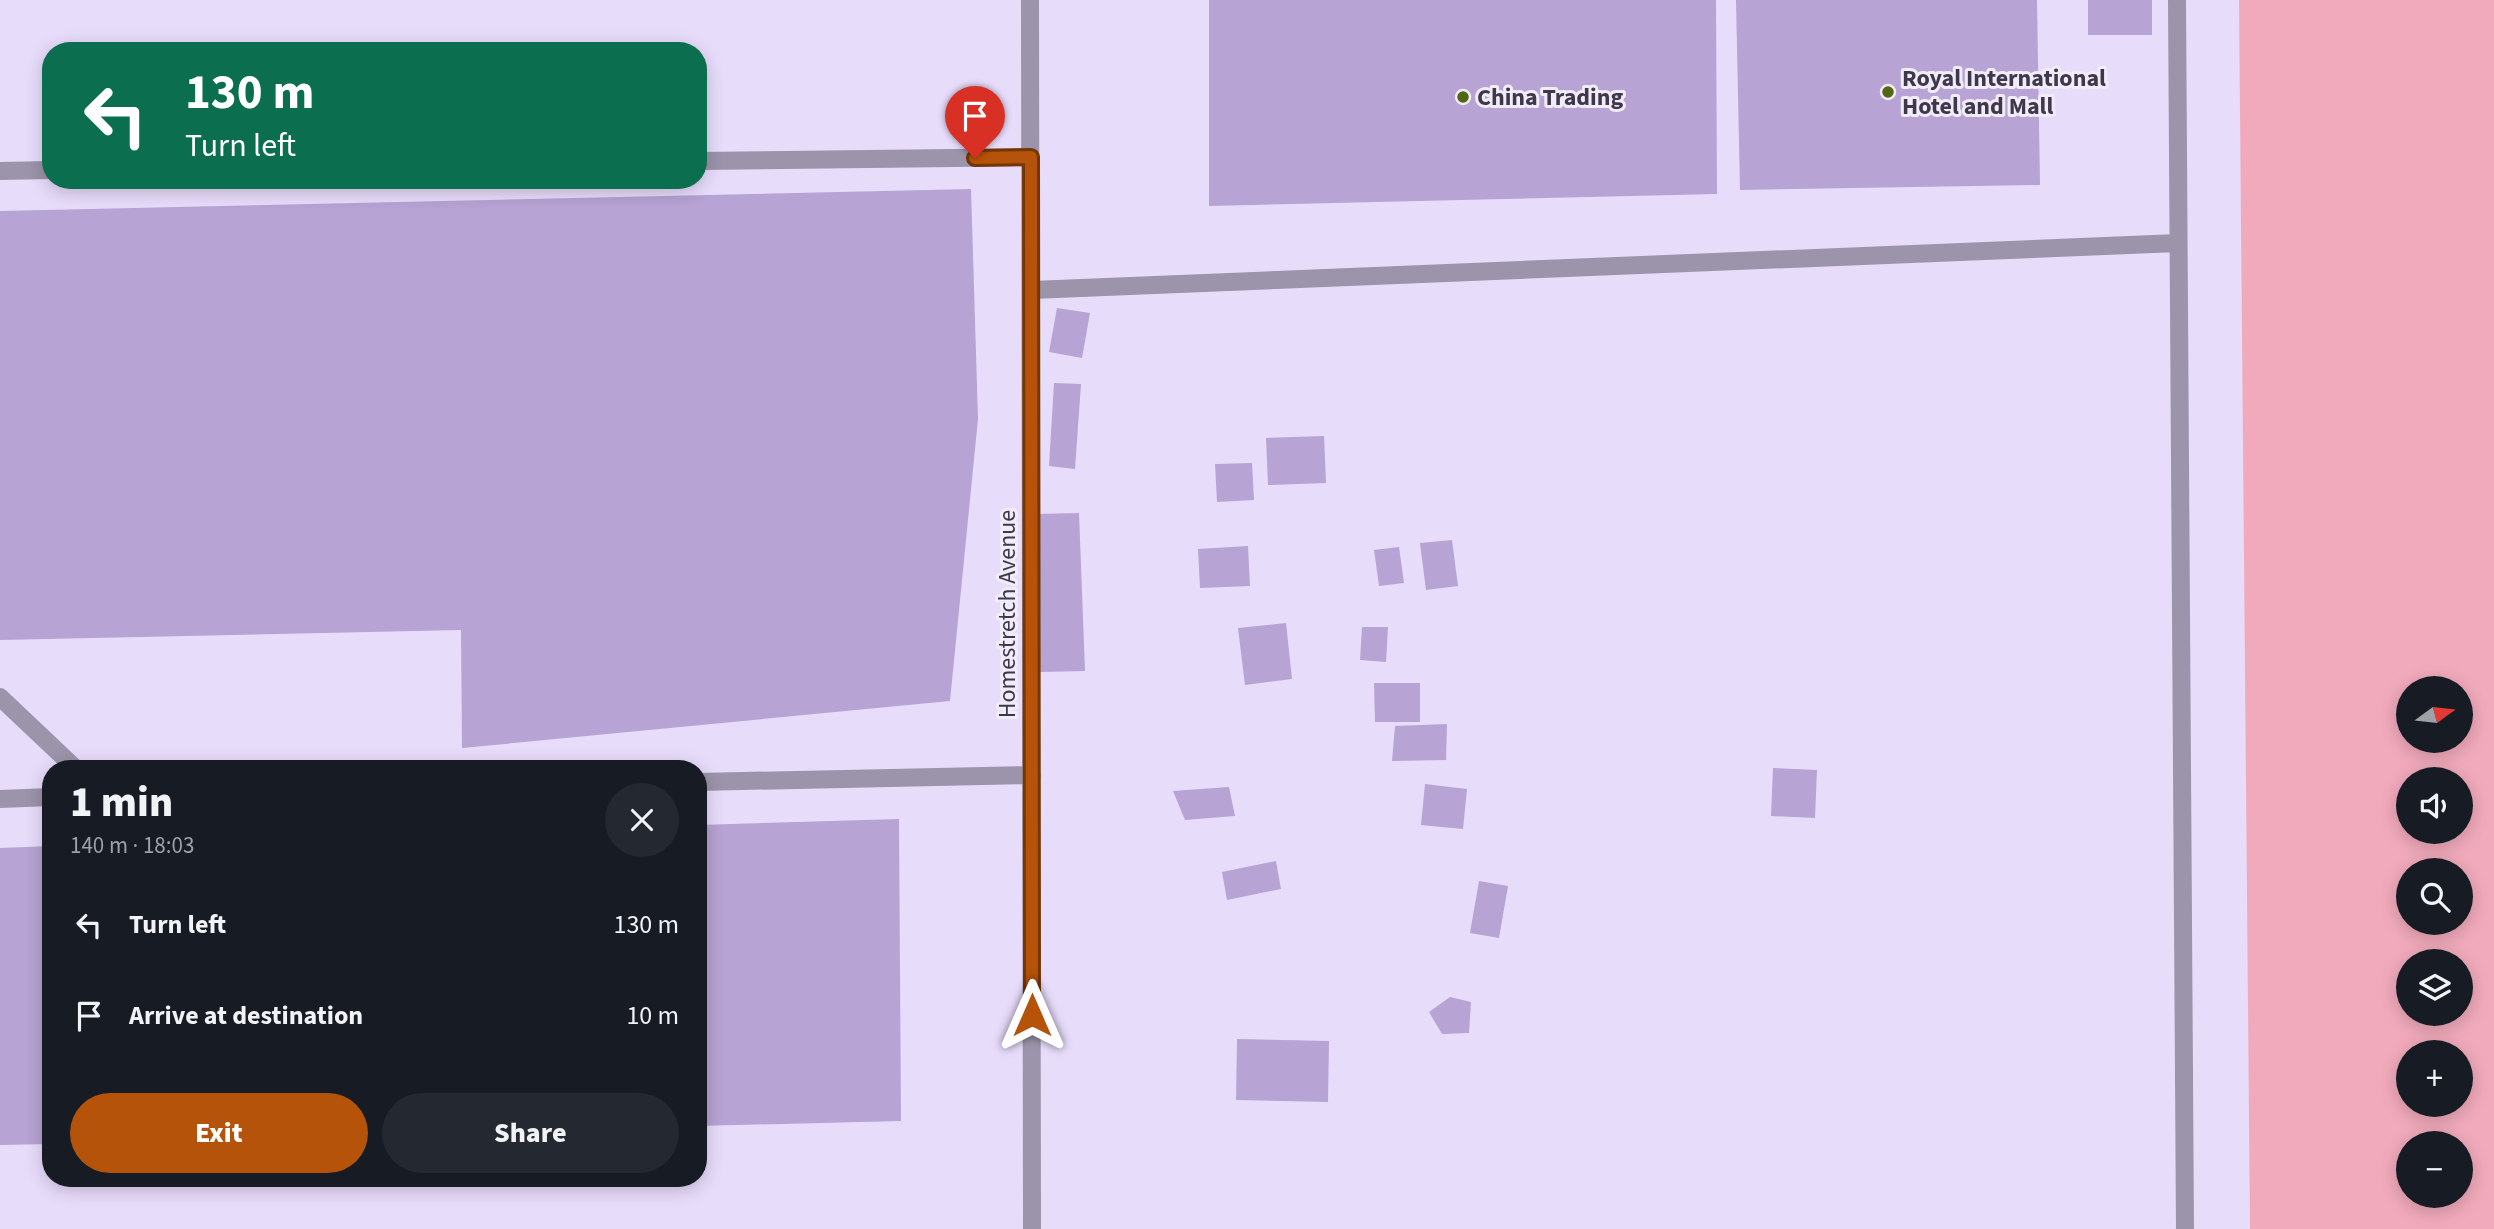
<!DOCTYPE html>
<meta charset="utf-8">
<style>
:root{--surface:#171b24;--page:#242831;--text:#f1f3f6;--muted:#9ea1a6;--accent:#b45309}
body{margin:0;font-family:"Source Sans 3",sans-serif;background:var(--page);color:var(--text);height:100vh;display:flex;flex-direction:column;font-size:26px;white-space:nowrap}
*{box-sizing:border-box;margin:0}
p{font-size:23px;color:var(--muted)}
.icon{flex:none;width:38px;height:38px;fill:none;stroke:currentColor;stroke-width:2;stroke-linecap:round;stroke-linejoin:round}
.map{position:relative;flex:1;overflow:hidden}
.panel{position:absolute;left:42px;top:760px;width:665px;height:427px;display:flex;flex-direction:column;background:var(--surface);border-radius:28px;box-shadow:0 4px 18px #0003}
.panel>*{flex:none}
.banner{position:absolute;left:42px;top:42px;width:665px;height:147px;border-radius:28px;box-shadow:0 4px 18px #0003;background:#0b6e4f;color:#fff;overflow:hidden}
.needle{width:46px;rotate:75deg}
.controls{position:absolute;left:2396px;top:676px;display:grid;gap:14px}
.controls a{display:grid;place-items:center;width:77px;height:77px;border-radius:50%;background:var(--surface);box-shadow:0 4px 18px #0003;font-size:35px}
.pin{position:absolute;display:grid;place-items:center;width:60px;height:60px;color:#fff;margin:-72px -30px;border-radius:50% 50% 50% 0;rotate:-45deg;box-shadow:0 0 7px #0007}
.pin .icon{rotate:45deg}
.me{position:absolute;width:77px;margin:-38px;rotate:0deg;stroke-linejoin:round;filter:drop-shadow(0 0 5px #0008)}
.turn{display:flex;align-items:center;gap:24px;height:147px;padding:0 28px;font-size:32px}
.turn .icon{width:91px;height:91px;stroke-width:2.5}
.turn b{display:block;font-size:49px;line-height:60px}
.round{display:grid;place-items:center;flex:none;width:74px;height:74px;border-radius:37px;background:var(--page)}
.headline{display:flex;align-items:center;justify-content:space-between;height:119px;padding:0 28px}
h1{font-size:42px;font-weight:800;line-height:52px}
.action{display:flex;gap:14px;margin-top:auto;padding:14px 28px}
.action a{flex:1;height:80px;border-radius:42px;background:var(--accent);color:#fff;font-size:28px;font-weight:800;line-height:80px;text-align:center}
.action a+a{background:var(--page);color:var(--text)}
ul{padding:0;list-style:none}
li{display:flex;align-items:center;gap:21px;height:91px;padding:0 28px}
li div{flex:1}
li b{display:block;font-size:26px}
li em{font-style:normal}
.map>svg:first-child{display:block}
</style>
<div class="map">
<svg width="2494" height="1229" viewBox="0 0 2494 1229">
<rect width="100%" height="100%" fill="#e8dcfb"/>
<!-- green -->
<path fill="#f1aabb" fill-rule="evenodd" d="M2239 0H2494V1229H2250ZM2408 688H2460V740H2408ZM2408 779H2460V831H2408ZM2408 870H2460V922H2408ZM2408 961H2460V1013H2408ZM2408 1052H2460V1104H2408ZM2408 1143H2460V1195H2408Z"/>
<!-- building -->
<path fill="#b7a3d4" d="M1209 0H1716L1717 194 1209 206Z
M1736 0H2037L2040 185 1740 190Z
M2088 0H2152V35H2088Z
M971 189 978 419 950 701 462 748 461 630 0 640V211Z
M1057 308 1090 313 1082 358 1049 352Z
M1054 383 1081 384 1075 469 1049 466Z
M1324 436 1326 483 1268 485 1266 438Z
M1252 463 1254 500 1217 502 1215 464Z
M1079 513 1085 671 1040 672 1034 514Z
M1452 540 1458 586 1426 590 1420 543Z
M1248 546 1250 586 1200 588 1198 549Z
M1399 547 1404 583 1379 586 1374 550Z
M1286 623 1292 679 1245 685 1238 628Z
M1362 627H1388L1386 662 1360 660Z
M1374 683H1420V722H1375Z
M1447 724 1446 760 1392 761 1395 726Z
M1773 768 1817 770 1815 818 1771 816Z
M1425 784 1467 789 1463 829 1421 825Z
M1229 787 1235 816 1185 820 1173 791Z
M899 819 901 1121 698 1126V825Z
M51 846V1144L0 1145V848Z
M1276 861 1281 889 1227 900 1222 872Z
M1479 881 1508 886 1499 938 1470 933Z
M1450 997 1471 1002 1469 1033 1442 1034 1429 1012Z
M1237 1039 1329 1041 1328 1102 1236 1100Z"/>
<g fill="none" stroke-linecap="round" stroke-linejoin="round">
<!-- minor -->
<path stroke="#9c94aa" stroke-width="18" d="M1030 0 1032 1229
M2177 0 2185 1229
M698 161 1031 157
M0 171 51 170
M1032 290 2178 243
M0 697 75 768
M698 782 1032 775
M0 799 51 797"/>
</g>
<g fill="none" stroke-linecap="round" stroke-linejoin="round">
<!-- route casing -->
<g stroke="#753606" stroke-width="18">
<path id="route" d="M975 158 1031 157 1032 1015"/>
</g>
<!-- route -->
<use href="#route" stroke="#b45309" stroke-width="12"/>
</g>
<!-- markers -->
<g fill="#526714" stroke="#f1edf8" stroke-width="2.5">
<circle cx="1888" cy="92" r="7"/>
<circle cx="1463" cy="97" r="7"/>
</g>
<g text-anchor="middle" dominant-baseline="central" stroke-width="6" stroke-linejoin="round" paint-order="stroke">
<!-- poi labels -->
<g font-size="24" font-weight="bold" fill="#3f374c" stroke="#f1edf8" text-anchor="start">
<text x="1902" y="78">Royal International<tspan x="1902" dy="28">Hotel and Mall</tspan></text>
<text x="1477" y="97">China Trading</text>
</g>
<!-- street labels -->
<g font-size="24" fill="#3f374c" stroke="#f1edf8">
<text transform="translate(1007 614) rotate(-90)">Homestretch Avenue</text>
</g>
</g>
</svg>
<div class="controls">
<a><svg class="needle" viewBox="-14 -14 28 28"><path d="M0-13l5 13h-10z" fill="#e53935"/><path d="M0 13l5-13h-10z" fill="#9ea1a6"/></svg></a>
<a><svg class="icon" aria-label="sound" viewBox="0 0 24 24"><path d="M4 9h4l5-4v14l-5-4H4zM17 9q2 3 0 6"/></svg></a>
<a><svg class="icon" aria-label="search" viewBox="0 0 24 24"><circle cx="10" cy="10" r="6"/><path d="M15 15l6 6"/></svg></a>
<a><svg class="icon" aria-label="layers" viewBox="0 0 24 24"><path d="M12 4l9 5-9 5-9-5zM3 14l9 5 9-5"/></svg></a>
<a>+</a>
<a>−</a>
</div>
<div class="pin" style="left:975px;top:158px;background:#d93025"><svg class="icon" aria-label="arrive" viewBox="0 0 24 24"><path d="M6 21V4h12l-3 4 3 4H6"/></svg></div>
<svg class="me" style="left:1032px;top:1015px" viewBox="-20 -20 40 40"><path d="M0-17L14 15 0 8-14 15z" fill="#b45309" stroke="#fff" stroke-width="4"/></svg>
<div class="banner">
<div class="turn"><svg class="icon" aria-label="left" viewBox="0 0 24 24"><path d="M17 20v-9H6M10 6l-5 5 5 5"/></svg><div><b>130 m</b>Turn left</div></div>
</div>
<section class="panel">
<div class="headline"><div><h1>1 min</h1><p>140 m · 18:03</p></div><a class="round"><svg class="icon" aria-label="close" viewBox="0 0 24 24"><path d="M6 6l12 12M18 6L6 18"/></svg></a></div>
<ul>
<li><svg class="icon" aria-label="left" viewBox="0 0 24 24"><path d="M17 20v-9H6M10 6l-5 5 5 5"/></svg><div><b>Turn left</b></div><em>130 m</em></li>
<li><svg class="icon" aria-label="arrive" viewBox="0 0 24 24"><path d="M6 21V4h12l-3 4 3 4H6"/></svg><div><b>Arrive at destination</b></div><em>10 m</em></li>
</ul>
<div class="action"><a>Exit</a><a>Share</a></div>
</section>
</div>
